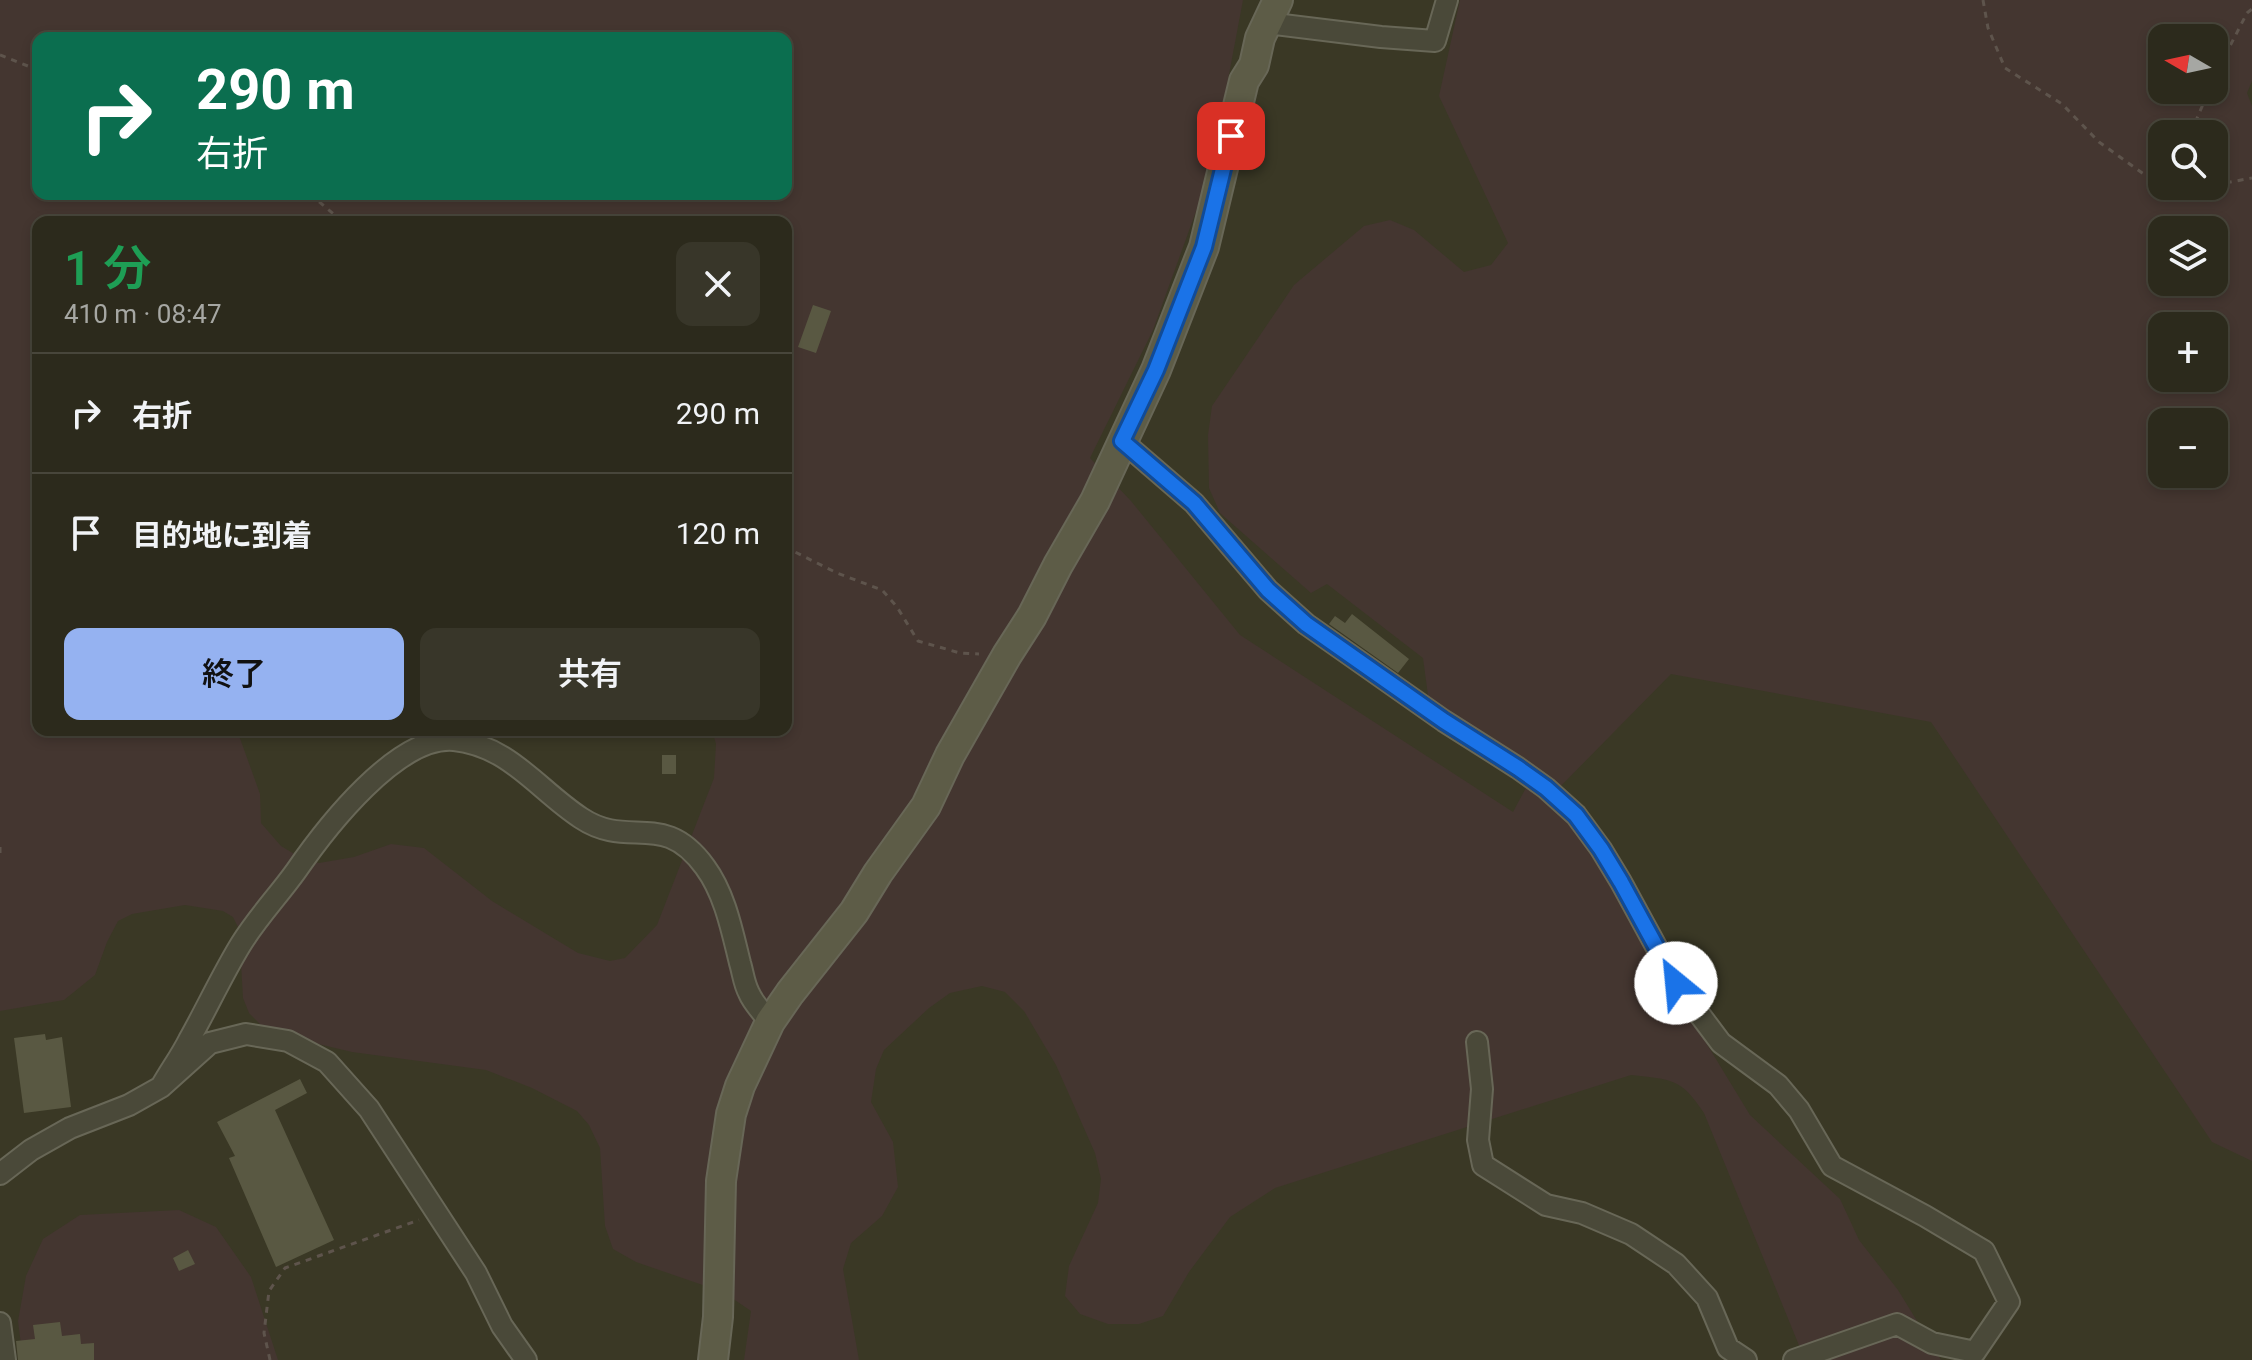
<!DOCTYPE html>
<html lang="ja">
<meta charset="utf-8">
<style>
:root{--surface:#2c2a1c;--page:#383629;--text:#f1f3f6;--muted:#a6a7a3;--line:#48463b;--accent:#95b2f1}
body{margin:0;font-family:Roboto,"Noto Sans JP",sans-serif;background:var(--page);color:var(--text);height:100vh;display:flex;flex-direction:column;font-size:30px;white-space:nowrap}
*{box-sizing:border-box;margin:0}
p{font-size:26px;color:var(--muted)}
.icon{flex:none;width:44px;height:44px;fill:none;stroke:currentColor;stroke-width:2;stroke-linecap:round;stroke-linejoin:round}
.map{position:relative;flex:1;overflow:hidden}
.side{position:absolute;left:32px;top:216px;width:760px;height:520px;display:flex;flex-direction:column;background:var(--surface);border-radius:16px;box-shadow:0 4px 12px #0003,0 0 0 2px var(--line)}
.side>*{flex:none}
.hud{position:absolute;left:32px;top:32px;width:760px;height:168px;border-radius:16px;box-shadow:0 4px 12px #0003,0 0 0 2px var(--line);background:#0b6e4f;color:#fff;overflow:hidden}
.needle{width:52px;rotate:279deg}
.tools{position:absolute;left:2148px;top:24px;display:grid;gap:16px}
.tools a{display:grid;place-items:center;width:80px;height:80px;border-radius:16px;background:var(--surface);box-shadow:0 4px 12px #0003,0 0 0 2px var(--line);font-size:40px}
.pin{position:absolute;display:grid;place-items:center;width:68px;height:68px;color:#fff;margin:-34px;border-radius:16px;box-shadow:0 4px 12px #0006}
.me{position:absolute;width:88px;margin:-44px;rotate:332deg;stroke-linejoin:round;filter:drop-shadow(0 0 6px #0008)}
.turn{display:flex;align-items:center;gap:28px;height:168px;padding:0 32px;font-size:36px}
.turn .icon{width:104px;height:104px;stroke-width:2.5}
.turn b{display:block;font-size:56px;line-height:68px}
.round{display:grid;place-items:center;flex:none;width:84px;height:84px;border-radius:16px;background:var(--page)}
.overview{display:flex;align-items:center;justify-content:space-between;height:136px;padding:0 32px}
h1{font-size:48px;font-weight:600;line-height:60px;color:#1e9e55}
.action{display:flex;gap:16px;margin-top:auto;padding:16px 32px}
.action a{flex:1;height:92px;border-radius:16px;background:var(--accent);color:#111;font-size:32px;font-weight:600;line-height:92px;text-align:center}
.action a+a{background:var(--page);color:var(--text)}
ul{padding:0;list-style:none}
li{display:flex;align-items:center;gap:24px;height:120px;padding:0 32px;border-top:2px solid var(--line)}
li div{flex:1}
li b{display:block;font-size:30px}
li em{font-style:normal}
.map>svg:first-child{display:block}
</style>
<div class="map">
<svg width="2252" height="1360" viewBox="0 0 2252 1360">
<rect width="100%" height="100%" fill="#3a3825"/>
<!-- green -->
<path fill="#443630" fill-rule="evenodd" d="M0 0H1243L1211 170 1153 330 1090 458 1131 501 1240 635 1513 812 1534 773 1429 703 1423 658 1327 584 1311 593 1220 513 1209 488 1208 435 1212 406 1294 285 1364 226 1390 220 1414 230 1464 272 1491 265 1508 243 1439 96 1460 0H2252V81L2247 93 2252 106V1161L2212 1142 1931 722 1671 674 1554 793 1750 1115 1840 1199 1859 1240 1898 1290 1941 1360H1805L1704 1113C1680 1077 1672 1080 1631 1075L1275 1188 1230 1217 1189 1272 1163 1316 1139 1324H1108L1080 1314 1065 1296 1069 1266 1098 1203 1101 1179 1095 1153 1056 1065 1024 1011 1005 992 982 986 950 993 929 1008 884 1050 876 1069 871 1102 893 1142 898 1187 882 1216 851 1243 843 1269 859 1360H744L751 1311 723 1292 636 1262 613 1249 605 1226 600 1148 589 1125 577 1111 532 1088 486 1070 352 1052 289 1037 262 1026 249 1013 243 998 239 929 233 917 223 911 185 905 132 914 118 921 107 942 95 975 64 1000 0 1011ZM38 38H786V194H38ZM2162 38H2214V90H2162ZM2162 134H2214V186H2162ZM38 222H786V730H712L716 744 714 778 657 925 625 958 610 961 578 953 492 901 424 848 391 844 354 857 319 863 301 858 281 846 261 823 260 794 237 730H38ZM2162 230H2214V282H2162ZM2162 326H2214V378H2162ZM2162 422H2214V474H2162Z
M179 1210 216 1227 251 1277 278 1360H23L18 1321 26 1276 43 1239 80 1215Z"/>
<!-- building -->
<path fill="#595842" d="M813 305 831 311 816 353 798 347Z
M1352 614 1409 659 1398 673 1329 624 1335 616 1345 623Z
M662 755H676V774H662Z
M45 1034 46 1040 62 1037 71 1107 24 1113 14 1038Z
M300 1079 307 1093 275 1110 334 1240 276 1267 229 1158 235 1156 217 1122Z
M188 1250 195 1264 179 1271 173 1258Z
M60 1322 62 1336 80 1334 81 1344 94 1343V1360H18L16 1341 35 1339 33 1325Z"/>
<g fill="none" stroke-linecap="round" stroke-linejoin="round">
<!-- street casing -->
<g stroke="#686757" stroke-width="24">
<path id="street" d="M1267 23 1381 37 1435 41 1447 0
M1122 441 1194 503 1268 590 1306 624 1444 721 1518 768 1546 788 1576 815 1601 849 1621 882 1676 983 1721 1043 1778 1085 1799 1110 1832 1166 1925 1216 1984 1251 2009 1302 1975 1352 1932 1343 1897 1324 1794 1360
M1477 1042 1482 1089 1478 1140 1483 1165 1546 1205 1582 1213 1631 1234 1676 1264 1707 1298 1728 1348 1746 1360
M161 1087C170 1071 181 1056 189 1040 207 1008 222 975 241 944 257 918 278 896 296 871 325 829 397 735 454 740 510 746 538 790 581 818 629 850 663 809 705 867 725 894 732 931 740 963 743 973 744 984 749 993 753 1003 763 1013 770 1022
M0 1174 31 1150 70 1128 129 1105 161 1087 210 1043 246 1034 288 1041 327 1062 369 1109 476 1273 502 1326 526 1360
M0 1323 5 1360"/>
</g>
<!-- secondary casing -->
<g stroke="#686757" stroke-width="32">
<path id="secondary" d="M713 1360 718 1317 721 1181 731 1114 740 1086 770 1022 790 993 854 912 878 873 926 806 950 755 1007 655 1032 616 1058 565 1095 501 1156 370 1204 247 1244 81 1254 65 1260 38 1278 0"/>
</g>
<!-- path -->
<path stroke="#5e544c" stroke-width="3" stroke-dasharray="6 6" stroke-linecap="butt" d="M1983 0 1988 28 2005 68 2062 104 2099 142 2152 180 2162 181
M0 55 38 70
M2214 77 2247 13 2252 9
M2196 134 2195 123 2209 90
M2214 185 2252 178
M2207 186H2211
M310 194 343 222
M786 545 793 551 837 573 882 590 897 607 918 641 960 653 979 654
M0 847V855
M270 1360 264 1333 269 1291 285 1268 419 1220"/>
<!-- street -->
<use href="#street" stroke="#4a4939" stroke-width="20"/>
<!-- secondary -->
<use href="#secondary" stroke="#5d5c47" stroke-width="28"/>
</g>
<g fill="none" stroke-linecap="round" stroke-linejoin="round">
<!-- route casing -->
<g stroke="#114b97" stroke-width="20">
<path id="route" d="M1231 136 1204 247 1156 370 1122 441 1194 503 1268 590 1306 624 1444 721 1518 768 1546 788 1576 815 1601 849 1621 882 1676 983"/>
</g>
<!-- route -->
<use href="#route" stroke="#1a73e8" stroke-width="14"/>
</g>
</svg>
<div class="tools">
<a><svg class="needle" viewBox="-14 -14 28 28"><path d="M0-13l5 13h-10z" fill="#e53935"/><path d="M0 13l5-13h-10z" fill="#a6a7a3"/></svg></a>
<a><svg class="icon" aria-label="search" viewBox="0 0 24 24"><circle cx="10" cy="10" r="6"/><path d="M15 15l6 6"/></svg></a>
<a><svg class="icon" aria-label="layers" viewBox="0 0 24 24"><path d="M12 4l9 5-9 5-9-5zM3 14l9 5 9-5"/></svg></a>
<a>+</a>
<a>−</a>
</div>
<div class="pin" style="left:1231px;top:136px;background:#d93025"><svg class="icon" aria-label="arrive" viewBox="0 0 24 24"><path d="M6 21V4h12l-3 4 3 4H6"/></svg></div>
<svg class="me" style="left:1676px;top:983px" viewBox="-20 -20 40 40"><circle r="19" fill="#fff"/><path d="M0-13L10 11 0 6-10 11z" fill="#1a73e8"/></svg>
<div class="hud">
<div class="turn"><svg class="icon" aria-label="right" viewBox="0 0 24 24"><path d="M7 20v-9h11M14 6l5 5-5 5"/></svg><div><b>290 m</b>右折</div></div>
</div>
<section class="side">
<div class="overview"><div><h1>1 分</h1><p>410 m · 08:47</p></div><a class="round"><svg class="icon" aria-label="close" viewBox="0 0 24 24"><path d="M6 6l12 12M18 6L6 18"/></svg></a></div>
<ul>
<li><svg class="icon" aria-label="right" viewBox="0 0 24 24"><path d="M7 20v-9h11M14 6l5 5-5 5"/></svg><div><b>右折</b></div><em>290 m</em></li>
<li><svg class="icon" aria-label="arrive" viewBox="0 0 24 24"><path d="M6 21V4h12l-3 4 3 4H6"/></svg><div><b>目的地に到着</b></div><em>120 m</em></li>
</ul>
<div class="action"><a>終了</a><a>共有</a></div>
</section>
</div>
